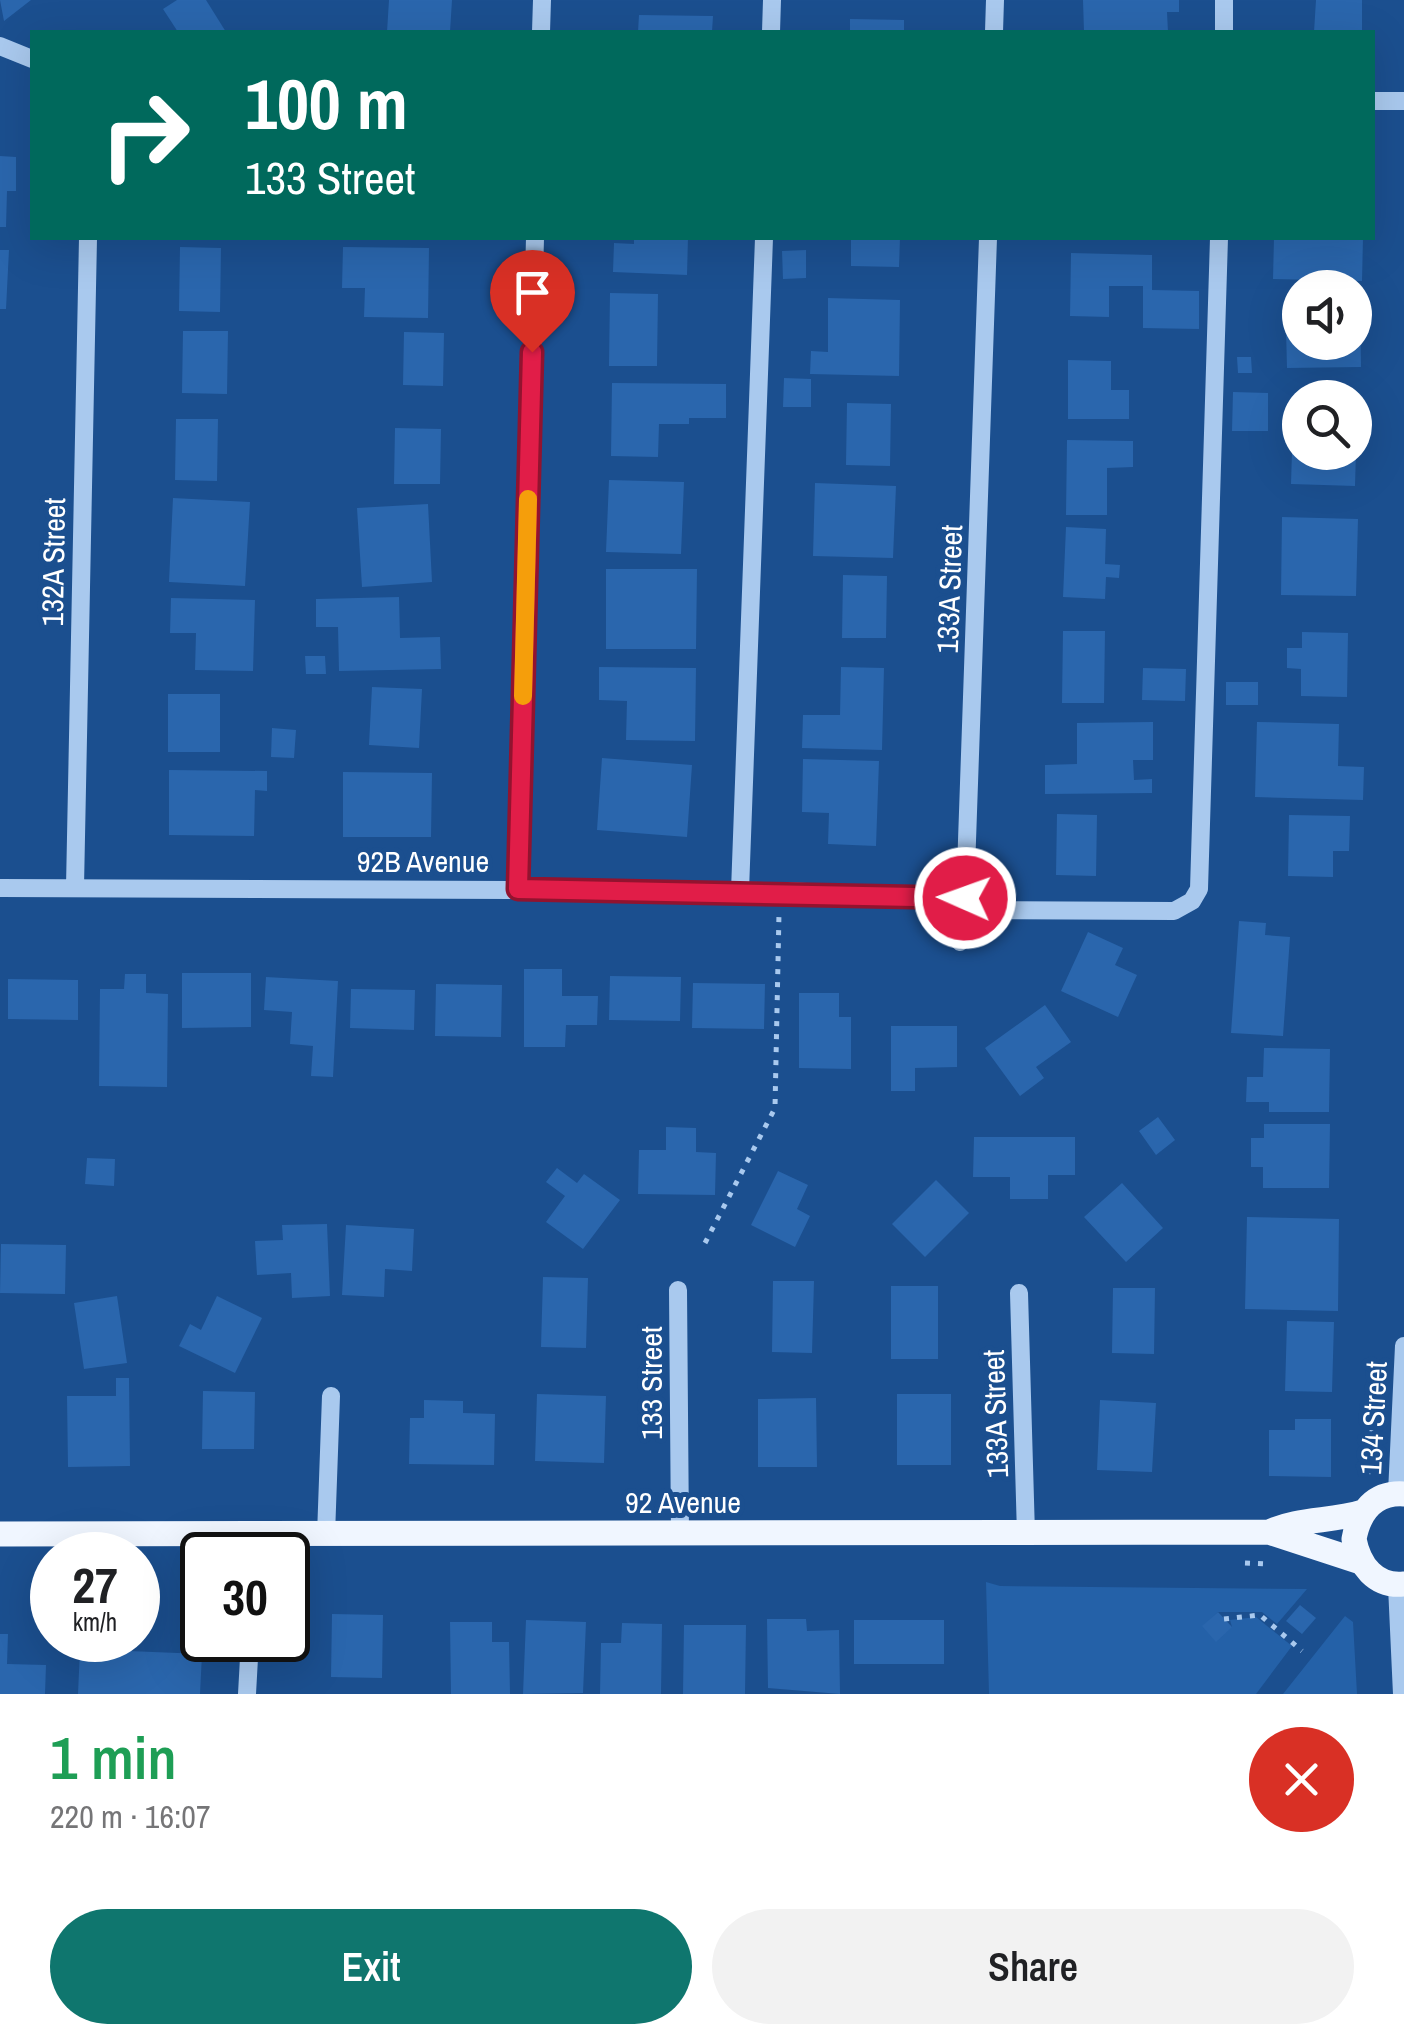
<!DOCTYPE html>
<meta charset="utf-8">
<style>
:root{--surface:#fff;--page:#f2f2f2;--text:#202124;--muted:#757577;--accent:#0f766e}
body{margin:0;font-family:"Archivo Narrow",sans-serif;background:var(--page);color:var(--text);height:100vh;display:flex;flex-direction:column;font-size:38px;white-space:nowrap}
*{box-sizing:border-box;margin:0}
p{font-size:32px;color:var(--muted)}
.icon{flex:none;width:55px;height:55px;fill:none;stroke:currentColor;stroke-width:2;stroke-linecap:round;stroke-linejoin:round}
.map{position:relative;height:1694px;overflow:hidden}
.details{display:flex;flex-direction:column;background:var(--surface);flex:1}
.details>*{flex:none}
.hud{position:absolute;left:30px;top:30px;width:1345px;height:210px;border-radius:0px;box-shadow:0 10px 40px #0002;background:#00695c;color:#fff;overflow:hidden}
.tools{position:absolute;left:1282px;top:270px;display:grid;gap:20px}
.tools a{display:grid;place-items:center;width:90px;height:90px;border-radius:50%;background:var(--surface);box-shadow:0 10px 40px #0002;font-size:50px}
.speed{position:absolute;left:30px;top:1532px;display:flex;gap:20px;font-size:50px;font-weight:700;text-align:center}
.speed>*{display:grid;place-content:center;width:130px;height:130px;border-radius:50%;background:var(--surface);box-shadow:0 10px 40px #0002;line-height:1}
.speed small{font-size:25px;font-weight:400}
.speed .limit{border:5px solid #111;border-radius:15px;background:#fff;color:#111}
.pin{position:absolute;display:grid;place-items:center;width:85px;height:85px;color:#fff;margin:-102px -42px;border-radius:50% 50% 50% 0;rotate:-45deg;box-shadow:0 0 10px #0007}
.pin .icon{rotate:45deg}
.me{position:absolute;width:110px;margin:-55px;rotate:272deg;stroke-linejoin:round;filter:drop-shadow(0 0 8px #0008)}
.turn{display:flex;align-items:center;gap:35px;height:210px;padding:0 50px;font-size:45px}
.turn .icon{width:130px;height:130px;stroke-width:2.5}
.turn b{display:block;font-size:70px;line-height:85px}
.round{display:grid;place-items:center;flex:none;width:105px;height:105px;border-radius:52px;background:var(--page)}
.summary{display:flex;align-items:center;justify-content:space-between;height:170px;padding:0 50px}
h1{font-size:60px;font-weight:600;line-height:75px;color:#1e9e55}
.cta{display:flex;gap:20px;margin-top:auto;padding:20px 50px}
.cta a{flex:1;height:115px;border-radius:60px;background:var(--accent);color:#fff;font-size:40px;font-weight:600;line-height:115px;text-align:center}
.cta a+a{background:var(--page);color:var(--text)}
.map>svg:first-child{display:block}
</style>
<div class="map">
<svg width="1404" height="1694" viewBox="0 0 1404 1694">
<rect width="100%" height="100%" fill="#1b4f8f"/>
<!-- green -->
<path fill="#2461a8" d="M986 1582 1000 1586 1307 1589 1277 1624 1262 1612H1218L1203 1626 1232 1627 1230 1620 1256 1617 1292 1646 1256 1694H989Z
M1345 1616 1353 1622 1357 1694H1283Z"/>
<!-- building -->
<path fill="#2a66ad" d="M0 0H31L4 21Z
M177 0H206L226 32H178L163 9Z
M389 0H452L450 32H387Z
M1083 0H1179V12H1167L1168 32H1084Z
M1316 0H1362V32H1314Z
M639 15 713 16 712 32H638Z
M850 19 904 20V32H850Z
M0 156 16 157V191H7L6 227H0Z
M634 238H688L687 275 613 272 614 243 634 244Z
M851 238H900L899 267 851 266Z
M1274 238H1363L1362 281 1273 279Z
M180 247 221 248 220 312 179 311Z
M343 247 429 248 428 318 364 317 365 288H342Z
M0 250H9L6 309H0Z
M806 250V278L783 279 782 251Z
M1071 253 1152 255V290L1199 291V329L1143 328V286H1109V317L1070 316Z
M610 293 658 294 657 366H609Z
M828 298 900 300 899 376 810 374 811 351 828 352Z
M1355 299H1360L1361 367 1287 368 1286 329H1300V342H1355Z
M183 331H228L227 394 182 393Z
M404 332 444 333 443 386 403 385Z
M1237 357H1251L1252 373H1238Z
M1068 360 1111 361V390H1129V419H1068Z
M784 378 811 379V407H783Z
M612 383 726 384V418H689V424H659L658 457 611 456Z
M1233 392 1268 393V431H1232Z
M847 403 891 404 890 466 846 465Z
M176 419H218L217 481 175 480Z
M1293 419H1300V452H1356L1355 486 1291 484Z
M395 428 441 429 440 484H394Z
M1067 440 1133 441V467L1107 468V515H1066Z
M609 480 684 482 681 554 606 552Z
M815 483 896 486 893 558 813 556Z
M173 498 250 502 245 586 169 582Z
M428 504 432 582 362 587 357 508Z
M1282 517 1358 519 1356 596 1281 595Z
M1066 527 1106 529 1105 564 1120 565 1119 578 1106 577 1105 599 1063 597Z
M606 569H697L696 649H606Z
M843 575 887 576 886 638H842Z
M399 597 400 638 440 637 441 669 339 671 338 627H316V599Z
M171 598 255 600 253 671 195 670 196 633H170Z
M1063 631H1105L1104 703H1062Z
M1302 632 1348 633 1347 697 1301 696V669L1287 668V648H1302Z
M305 656H325L326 674H306Z
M599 667 696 668 695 741 626 740 627 701 599 700Z
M841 667 884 668 882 750 802 748 803 715H840Z
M1143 668 1186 669 1185 701 1142 700Z
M1226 682H1258V705H1226Z
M372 687 422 689 419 748 369 745Z
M168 694H220V752H168Z
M1153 722V760H1133L1134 780 1152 779V793L1045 794V765L1077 764V723Z
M1257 722 1339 724 1338 766 1364 767 1363 800 1255 797Z
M272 728 296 730 294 758 271 757Z
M602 758 692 765 687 837 597 830Z
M803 759 879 761 876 846 828 844 829 813 802 812Z
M169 770 267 771V791L255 790 254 836 169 835Z
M343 772 432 773 431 837H343Z
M1057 814 1097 815 1096 876 1056 875Z
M1289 815 1350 816 1349 851H1333V877L1288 876Z
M1239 921 1266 923 1265 935 1290 937 1283 1036 1231 1033Z
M1088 932 1123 948 1115 965 1137 975 1118 1017 1061 991Z
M524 969H562V996H598L597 1025H566L565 1047H524Z
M182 973H251V1027L182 1028Z
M125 974H146V993L168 994 167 1087 99 1086 100 989H124Z
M610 976 681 977 680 1021 609 1020Z
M266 977 338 981 333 1077 311 1076 313 1046 290 1044 292 1012 264 1010Z
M8 979 78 980V1020L8 1019Z
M693 983 765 984 764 1029 692 1028Z
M436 984 502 985 501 1037 435 1036Z
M351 989 415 990 414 1030 350 1028Z
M799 993H839V1017H851V1069L799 1068Z
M1045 1005 1071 1042 1036 1067 1044 1078 1020 1096 985 1048Z
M891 1026H957V1067L915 1068V1091H891Z
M1264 1048 1330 1049 1329 1112H1269V1102H1246L1247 1077H1263Z
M1158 1117 1175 1140 1156 1155 1139 1131Z
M1264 1124H1330L1329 1188H1263V1167H1251V1138H1264Z
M666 1127 696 1128V1152L716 1153 715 1195 638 1194 639 1150H666Z
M974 1137H1075V1175H1048V1199H1010V1177H973Z
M87 1158 115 1159 114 1186 85 1184Z
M557 1168 577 1183 584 1174 620 1200 583 1249 546 1222 565 1196 546 1182Z
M778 1171 808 1185 797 1209 810 1216 795 1247 751 1225Z
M936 1180 969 1213 925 1257 892 1224Z
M1122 1183 1163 1228 1126 1262 1084 1217Z
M1247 1217 1339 1219 1338 1311 1245 1309Z
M327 1224 330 1296 292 1298 291 1273 257 1275 255 1241 283 1240 282 1225Z
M346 1225 414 1229 412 1271 385 1269 384 1297 342 1295Z
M1 1244 66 1245 65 1294 0 1293Z
M543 1277 588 1278 586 1348 541 1347Z
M773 1281H814L812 1353 772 1352Z
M891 1286H938V1359H891Z
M1113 1288H1155L1154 1354 1112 1353Z
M117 1296 127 1363 84 1369 74 1303Z
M217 1296 262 1318 235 1373 179 1346 190 1324 201 1330Z
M1287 1321 1334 1322 1332 1392 1285 1391Z
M116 1378H129L130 1466 68 1467 67 1396H116Z
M203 1391 255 1392 254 1449H202Z
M537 1394 606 1396 604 1463 535 1461Z
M897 1394H951V1465H897Z
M816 1398 817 1467H758V1399Z
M424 1400 463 1401V1413L495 1414 494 1465 409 1464 410 1418H424Z
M1100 1400 1156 1403 1152 1472 1097 1470Z
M1295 1419H1331V1477L1269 1476V1430H1295Z
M1300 1605 1316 1618 1302 1634 1286 1621Z
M1218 1612 1232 1627 1216 1642 1202 1626Z
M332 1614 383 1615 382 1678 331 1677Z
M767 1619H806L807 1631 839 1630 840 1694 768 1688Z
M526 1620 586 1622 583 1693 523 1694Z
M854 1620H944V1664H854Z
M450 1622H492V1642H509L510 1694H451Z
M622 1623 662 1624 661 1694H600L601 1643H621Z
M684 1625H746L745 1694H683Z
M0 1634H8L7 1664 46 1665 45 1694H0Z
M80 1649 202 1654 200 1694H78Z"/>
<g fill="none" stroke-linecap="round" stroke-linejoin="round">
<!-- path -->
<path stroke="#a9c9ee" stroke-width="5" stroke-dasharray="5 8" stroke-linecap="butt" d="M705 1243 775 1108 779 913
M1368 1474 1373 1421
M1245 1563 1269 1564
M1224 1619 1260 1615 1302 1651"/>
<!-- minor -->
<path stroke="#a9c9ee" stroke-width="18" d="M541 32 542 0
M771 32 772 0
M994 32 995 0
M1224 32V0
M0 46 32 59
M1372 101H1404
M75 887 88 238
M0 888 780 891 965 898
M518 889 535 238
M740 891 764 238
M964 910 1174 911 1192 901 1199 889 1219 238
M960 942 965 898 988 238
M678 1290 680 1535
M1019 1293 1026 1534
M1397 1493 1404 1346
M326 1535 331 1396
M1397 1586 1402 1694
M247 1694 250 1640"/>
<!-- major -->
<path stroke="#f0f6ff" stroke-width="25" d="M1404 1494C1374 1492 1359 1512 1354 1539 1359 1565 1375 1587 1404 1584
M1269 1532C1299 1518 1331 1522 1363 1512
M0 1534 1269 1532 1361 1562"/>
</g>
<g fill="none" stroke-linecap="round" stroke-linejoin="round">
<!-- route casing -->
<g stroke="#92132f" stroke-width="25">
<path id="route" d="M532 352 518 889 965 898"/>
</g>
<!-- route -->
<use href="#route" stroke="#e11d48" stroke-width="18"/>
<!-- slow -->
<path stroke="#f59e0b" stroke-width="18" d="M523 696 528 499"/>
</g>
<g text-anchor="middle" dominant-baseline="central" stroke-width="10" stroke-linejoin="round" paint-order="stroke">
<!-- street labels -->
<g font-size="30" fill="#fff" stroke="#1b4f8f">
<text transform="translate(53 562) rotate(-89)">132A Street</text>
<text transform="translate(949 589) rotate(-88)">133A Street</text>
<text x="423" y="861">92B Avenue</text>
<text transform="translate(651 1383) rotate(-90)">133 Street</text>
<text transform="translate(995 1414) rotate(-92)">133A Street</text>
<text transform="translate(1373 1418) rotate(-87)">134 Street</text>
<text x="683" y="1502">92 Avenue</text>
</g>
</g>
</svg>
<div class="tools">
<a><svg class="icon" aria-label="sound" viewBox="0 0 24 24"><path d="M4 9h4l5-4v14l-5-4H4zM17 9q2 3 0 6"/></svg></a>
<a><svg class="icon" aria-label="search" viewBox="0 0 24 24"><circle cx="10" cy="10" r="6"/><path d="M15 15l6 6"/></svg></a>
</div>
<div class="speed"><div>27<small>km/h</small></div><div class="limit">30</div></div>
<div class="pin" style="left:532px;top:352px;background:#d93025"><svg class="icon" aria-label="arrive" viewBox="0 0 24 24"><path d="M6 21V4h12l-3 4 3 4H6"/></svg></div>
<svg class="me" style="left:965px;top:898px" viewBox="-20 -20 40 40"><circle r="17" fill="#e11d48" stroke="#fff" stroke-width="3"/><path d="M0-11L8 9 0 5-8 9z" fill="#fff"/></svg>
<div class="hud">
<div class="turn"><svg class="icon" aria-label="right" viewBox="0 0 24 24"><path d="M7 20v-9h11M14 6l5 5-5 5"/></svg><div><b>100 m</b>133 Street</div></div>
</div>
</div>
<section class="details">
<div class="summary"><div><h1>1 min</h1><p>220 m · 16:07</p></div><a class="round" style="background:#d93025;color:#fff"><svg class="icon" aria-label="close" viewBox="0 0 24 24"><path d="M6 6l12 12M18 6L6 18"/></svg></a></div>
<div class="cta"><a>Exit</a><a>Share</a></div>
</section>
